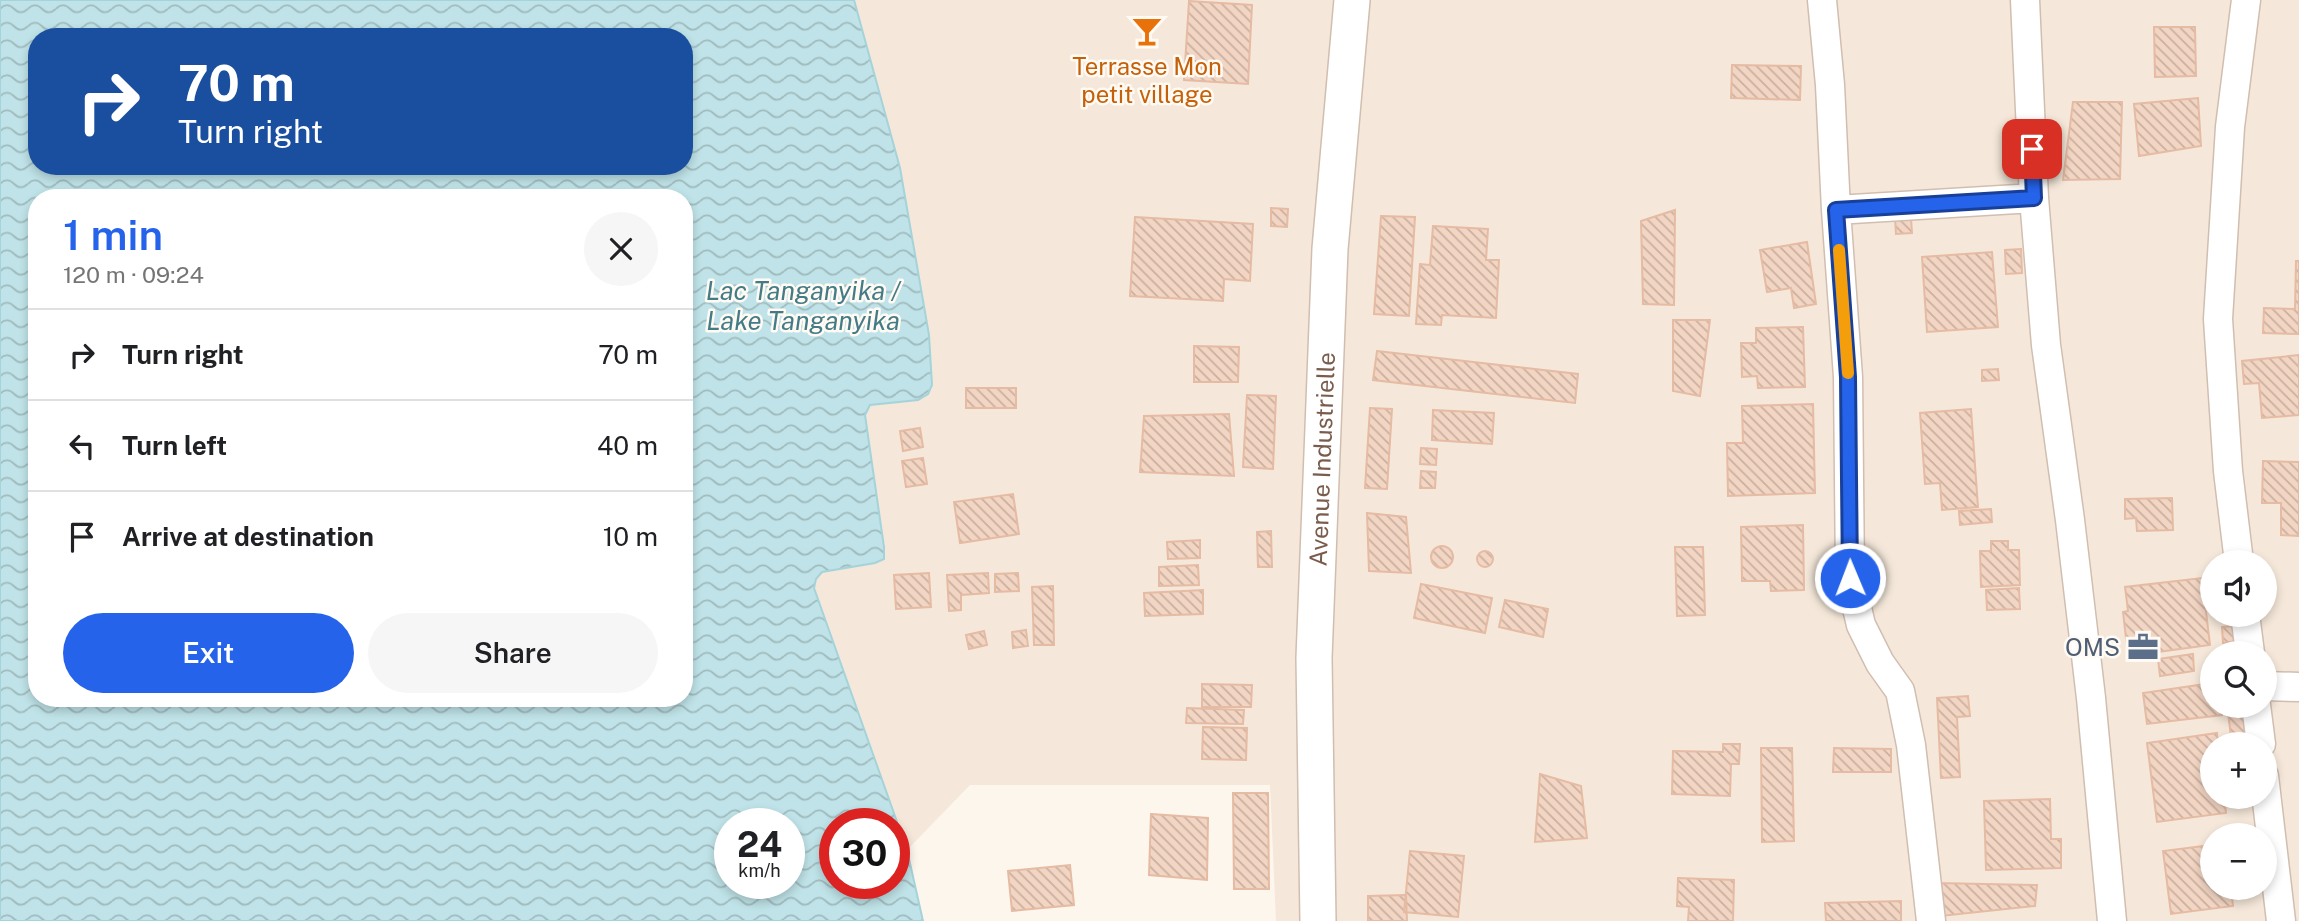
<!DOCTYPE html>
<meta charset="utf-8">
<style>
:root{--surface:#fff;--page:#f6f6f6;--text:#202124;--muted:#757577;--line:#e0e0e0;--accent:#2563eb}
body{margin:0;font-family:"Public Sans",sans-serif;background:var(--page);color:var(--text);height:100vh;display:flex;flex-direction:column;font-size:26px;white-space:nowrap}
*{box-sizing:border-box;margin:0}
p{font-size:23px;color:var(--muted)}
.icon{flex:none;width:38px;height:38px;fill:none;stroke:currentColor;stroke-width:2;stroke-linecap:round;stroke-linejoin:round}
.map{position:relative;flex:1;overflow:hidden}
.drawer{position:absolute;left:28px;top:189px;width:665px;height:518px;display:flex;flex-direction:column;background:var(--surface);border-radius:28px;box-shadow:0 4px 10px #0003}
.drawer>*{flex:none}
.banner{position:absolute;left:28px;top:28px;width:665px;height:147px;border-radius:28px;box-shadow:0 4px 10px #0003;background:#1a4fa0;color:#fff;overflow:hidden}
.controls{position:absolute;left:2200px;top:550px;display:grid;gap:14px}
.controls a{display:grid;place-items:center;width:77px;height:77px;border-radius:50%;background:var(--surface);box-shadow:0 4px 10px #0003;font-size:35px}
.speed{position:absolute;left:714px;top:808px;display:flex;gap:14px;font-size:35px;font-weight:700;text-align:center}
.speed>*{display:grid;place-content:center;width:91px;height:91px;border-radius:50%;background:var(--surface);box-shadow:0 4px 10px #0003;line-height:1}
.speed small{font-size:18px;font-weight:400}
.speed .limit{border:10px solid #d22;background:#fff;color:#111}
.pin{position:absolute;display:grid;place-items:center;width:60px;height:60px;color:#fff;margin:-30px;border-radius:14px;box-shadow:0 4px 10px #0006}
.me{position:absolute;width:77px;margin:-38px;rotate:359deg;stroke-linejoin:round;filter:drop-shadow(0 0 5px #0008)}
.turn{display:flex;align-items:center;gap:24px;height:147px;padding:0 35px;font-size:32px}
.turn .icon{width:91px;height:91px;stroke-width:2.5}
.turn b{display:block;font-size:49px;line-height:60px}
.round{display:grid;place-items:center;flex:none;width:74px;height:74px;border-radius:37px;background:var(--page)}
.summary{display:flex;align-items:center;justify-content:space-between;height:119px;padding:0 35px}
h1{font-size:42px;font-weight:600;line-height:52px;color:var(--accent)}
.cta{display:flex;gap:14px;margin-top:auto;padding:14px 35px}
.cta a{flex:1;height:80px;border-radius:42px;background:var(--accent);color:#fff;font-size:28px;font-weight:600;line-height:80px;text-align:center}
.cta a+a{background:var(--page);color:var(--text)}
ul{padding:0;list-style:none}
li{display:flex;align-items:center;gap:21px;height:91px;padding:0 35px;border-top:2px solid var(--line)}
li div{flex:1}
li b{display:block;font-size:26px}
li em{font-style:normal}
.map>svg:first-child{display:block}
</style>
<div class="map">
<svg width="2299" height="921" viewBox="0 0 2299 921">
<defs>
<pattern id="water-waves" width="16" height="10" patternUnits="userSpaceOnUse" patternTransform="scale(1.75)"><rect width="16" height="10" fill="#bfe3e8"/><path d="M0 5q4-4 8 0t8 0" fill="none" stroke="#a0bbbe"/></pattern>
<pattern id="building-back-hatch" width="6" height="6" patternUnits="userSpaceOnUse" patternTransform="scale(1.75)"><rect width="6" height="6" fill="#f3d5c3"/><path d="M-1 5l2 2M0 0l6 6M5-1l2 2" fill="none" stroke="#cab0a1"/></pattern>
</defs>
<rect width="100%" height="100%" fill="#fdf6ec"/>
<!-- residential -->
<path fill="#f5e8da" fill-rule="evenodd" d="M854 0H2299V921H1276L1270 785H970L907 850 814 588 816 579 822 572 875 563 884 547 864 415 870 405 918 400 932 385 929 335 900 168ZM2212 562H2264V614H2212ZM2212 653H2264V705H2212ZM2212 744H2264V796H2212ZM2212 835H2264V887H2212Z"/>
<!-- water -->
<path fill="url(#water-waves)" stroke="#a5d3da" stroke-width="2" fill-rule="evenodd" d="M0 0H854L900 168 929 335 932 385 928 394 918 400 870 405 865 415 884 547V559L875 563 822 572 816 579 814 588 907 850 923 921H0ZM37 37H684V166H37ZM37 198H684V698H37ZM730 824H789V884H730ZM894 824V884H835V824Z"/>
<!-- building -->
<path fill="url(#building-back-hatch)" stroke="#e6bba3" stroke-width="2" d="M1189 1 1252 5 1248 84 1184 80Z
M2154 27H2195L2196 76 2155 77Z
M1732 65 1801 66 1800 100 1731 98Z
M2198 98 2201 146 2139 156 2134 104Z
M2073 102H2122L2120 179 2063 180Z
M1271 208 1288 209 1287 227 1271 226Z
M1675 210 1674 305 1643 304 1641 221Z
M1381 216 1415 217 1409 316 1374 314Z
M1135 217 1253 224 1250 281 1224 279 1223 301 1130 296Z
M1911 218 1912 233 1896 234 1895 219Z
M1433 226 1488 229 1486 260H1499L1496 318 1442 315 1441 325 1416 324 1420 264 1430 265Z
M1807 242 1816 304 1794 308 1791 288 1767 292 1760 250Z
M2021 249 2022 273 2006 274 2005 250Z
M1992 252 1998 327 1927 332 1922 257Z
M2296 261H2299V334L2263 333 2264 308 2295 309Z
M1673 320H1710L1700 396 1673 391Z
M1803 327 1805 387 1758 388 1757 376 1742 377 1741 343H1756V328Z
M1194 346 1239 347 1238 382H1194Z
M1377 351 1578 374 1575 403 1373 380Z
M2299 355V415L2262 418 2259 383 2244 384 2242 361Z
M1998 369 1999 380 1982 381V370Z
M966 388H1016V408H966Z
M1247 395 1276 396 1273 469 1243 467Z
M1813 404 1815 493 1728 496 1727 443H1743L1742 406Z
M1370 408 1392 409 1387 489 1365 488Z
M1971 409 1978 507 1942 510 1940 483 1925 484 1920 413Z
M1433 410 1494 413 1492 444 1432 440Z
M1229 414 1234 476 1140 472 1144 416Z
M920 428 923 447 903 451 900 431Z
M1421 448 1437 449 1436 465 1420 464Z
M923 458 927 484 906 487 902 461Z
M2263 461 2299 462V536L2281 535V503H2262Z
M1421 471 1436 472 1435 488H1420Z
M1013 494 1019 534 960 543 954 502Z
M2172 498 2173 530 2137 531 2136 518 2125 519V499Z
M1991 509 1992 522 1960 525 1959 511Z
M1367 513 1406 517 1411 573 1369 571Z
M1803 525 1804 590 1771 591 1770 581H1742L1741 527Z
M1271 531 1272 567H1258L1257 532Z
M1200 540V558L1168 559 1167 542Z
M1991 541H2008V550H2019L2020 585 1981 587 1980 551H1991Z
M1431 557a11 11 0 1 1 22 0a11 11 0 1 1-22 0Z
M1675 547H1703L1705 615 1677 616Z
M1477 559a8 8 0 1 1 16 0a8 8 0 1 1-16 0Z
M1198 565 1199 585 1159 586V567Z
M929 573 931 607 896 609 894 575Z
M988 573 989 593 961 595V610L949 611 947 575Z
M1018 573 1019 591 995 592V574Z
M2202 578 2210 645 2128 656 2123 612 2128 611 2125 587Z
M1421 584 1492 598 1485 633 1414 618Z
M1053 586 1054 645H1034L1032 587Z
M2019 588 2020 609 1987 610 1986 590Z
M1203 590V614L1145 616 1144 593Z
M1505 600 1548 609 1543 637 1499 627Z
M2234 626 2236 641 2223 643 2222 627Z
M1026 630 1028 646 1013 648 1012 632Z
M984 631 987 645 969 649 966 635Z
M2193 654 2194 671 2160 676 2158 659Z
M2212 683V705H2221L2222 715 2147 724 2143 693Z
M1202 684 1252 685 1251 707H1202Z
M1968 696 1970 716 1957 717 1960 777 1941 778 1937 698Z
M2227 705H2243L2248 744H2232Z
M1187 708 1244 710 1243 724 1186 723Z
M1203 727 1247 728 1246 760 1202 759Z
M2217 733 2218 744H2212V796H2224L2226 813 2157 822 2147 743Z
M1723 744H1740L1739 764H1731L1730 796 1672 794 1673 751 1723 752Z
M1761 748H1792L1794 841 1762 842Z
M1834 748 1891 749V772H1833Z
M1540 774 1581 786 1587 838 1535 842Z
M1233 793H1268L1269 889H1234Z
M2050 799 2051 839H2061V868L1986 870 1984 801Z
M1151 814 1208 818 1207 880 1149 875Z
M2212 845V887H2231L2233 906 2171 914 2163 851Z
M1410 851 1464 856 1458 917 1404 912Z
M1070 865 1074 905 1012 911 1008 871Z
M1678 878 1734 880 1733 921H1688L1689 907 1677 906Z
M1936 883 2037 885 2035 906 1941 916Z
M1406 895 1407 921H1368V896Z
M1901 901V921H1826L1825 903Z"/>
<g fill="none" stroke-linecap="round" stroke-linejoin="round">
<!-- minor casing -->
<g stroke="#d1beb0" stroke-width="31">
<path id="minor" d="M1822 0 1830 85 1836 210 1848 377 1850 578 1861 625 1880 663 1900 691 1911 745 1931 921
M2025 0 2034 198 2046 345 2070 520 2091 698 2112 921
M1836 210 2034 198
M2239 562 2228 471 2218 319 2230 127 2246 0
M2245 614 2250 653
M2264 686 2299 687
M2256 705 2261 744
M2264 776 2281 921"/>
</g>
<!-- tertiary casing -->
<g stroke="#d1beb0" stroke-width="38">
<g id="tertiary">
<path id="s1" d="M1318 921 1314 658 1330 249 1352 0"/>
</g>
</g>
<!-- minor -->
<use href="#minor" stroke="#fff" stroke-width="28"/>
<!-- tertiary -->
<use href="#tertiary" stroke="#fff" stroke-width="35"/>
</g>
<g fill="none" stroke-linecap="round" stroke-linejoin="round">
<!-- route casing -->
<g stroke="#184099" stroke-width="18">
<path id="route" d="M1850 578 1848 377 1836 210 2034 198 2032 149"/>
</g>
<!-- route -->
<use href="#route" stroke="#2563eb" stroke-width="12"/>
<!-- slow -->
<path stroke="#f59e0b" stroke-width="12" d="M1839 250 1848 373"/>
</g>
<!-- icons -->
<defs>
<g id="bar-bare" transform="scale(2.415)"><path d="M-6-5H6L.8 .8V4.5H3.5V6h-7V4.5H-.8V.8Z" fill="#e8710a" stroke="#fffaf3" stroke-width="2.5" paint-order="stroke"/></g>
<g id="office-bare" transform="scale(2.415)"><path d="M-6-3h4V-5.5h4V-3h4V5H-6ZM-1-4.5V-3h2v-1.5ZM-6 0V1H6V0Z" fill="#5c6f8a" stroke="#fffaf3" stroke-width="2.5" paint-order="stroke"/></g>
</defs>
<g fill-rule="evenodd">
<use href="#bar-bare" x="1147" y="31"/>
<use href="#office-bare" x="2143" y="647"/>
</g>
<g text-anchor="middle" dominant-baseline="central" stroke-width="5" stroke-linejoin="round" paint-order="stroke">
<!-- food labels -->
<g font-size="24" fill="#c56008" stroke="#fffaf3">
<text x="1147" y="66">Terrasse Mon<tspan x="1147" dy="28">petit village</tspan></text>
</g>
<!-- street labels -->
<g font-size="24" fill="#7a5c4d" stroke="#fffaf3">
<text stroke="none"><textPath href="#s1" startOffset="462">Avenue Industrielle</textPath></text>
</g>
<!-- service labels -->
<g font-size="24" fill="#4e5e75" stroke="#fffaf3" text-anchor="end">
<text x="2120" y="647">OMS</text>
</g>
<!-- water labels -->
<g font-size="26" font-style="italic" fill="#437c86" stroke="#fffaf3">
<text x="803" y="290">Lac Tanganyika /<tspan x="803" dy="30">Lake Tanganyika</tspan></text>
</g>
</g>
</svg>
<div class="controls">
<a><svg class="icon" aria-label="sound" viewBox="0 0 24 24"><path d="M4 9h4l5-4v14l-5-4H4zM17 9q2 3 0 6"/></svg></a>
<a><svg class="icon" aria-label="search" viewBox="0 0 24 24"><circle cx="10" cy="10" r="6"/><path d="M15 15l6 6"/></svg></a>
<a>+</a>
<a>−</a>
</div>
<div class="speed"><div>24<small>km/h</small></div><div class="limit">30</div></div>
<div class="pin" style="left:2032px;top:149px;background:#d93025"><svg class="icon" aria-label="arrive" viewBox="0 0 24 24"><path d="M6 21V4h12l-3 4 3 4H6"/></svg></div>
<svg class="me" style="left:1850px;top:578px" viewBox="-20 -20 40 40"><circle r="17" fill="#2563eb" stroke="#fff" stroke-width="3"/><path d="M0-11L8 9 0 5-8 9z" fill="#fff"/></svg>
<div class="banner">
<div class="turn"><svg class="icon" aria-label="right" viewBox="0 0 24 24"><path d="M7 20v-9h11M14 6l5 5-5 5"/></svg><div><b>70 m</b>Turn right</div></div>
</div>
<section class="drawer">
<div class="summary"><div><h1>1 min</h1><p>120 m · 09:24</p></div><a class="round"><svg class="icon" aria-label="close" viewBox="0 0 24 24"><path d="M6 6l12 12M18 6L6 18"/></svg></a></div>
<ul>
<li><svg class="icon" aria-label="right" viewBox="0 0 24 24"><path d="M7 20v-9h11M14 6l5 5-5 5"/></svg><div><b>Turn right</b></div><em>70 m</em></li>
<li><svg class="icon" aria-label="left" viewBox="0 0 24 24"><path d="M17 20v-9H6M10 6l-5 5 5 5"/></svg><div><b>Turn left</b></div><em>40 m</em></li>
<li><svg class="icon" aria-label="arrive" viewBox="0 0 24 24"><path d="M6 21V4h12l-3 4 3 4H6"/></svg><div><b>Arrive at destination</b></div><em>10 m</em></li>
</ul>
<div class="cta"><a>Exit</a><a>Share</a></div>
</section>
</div>
